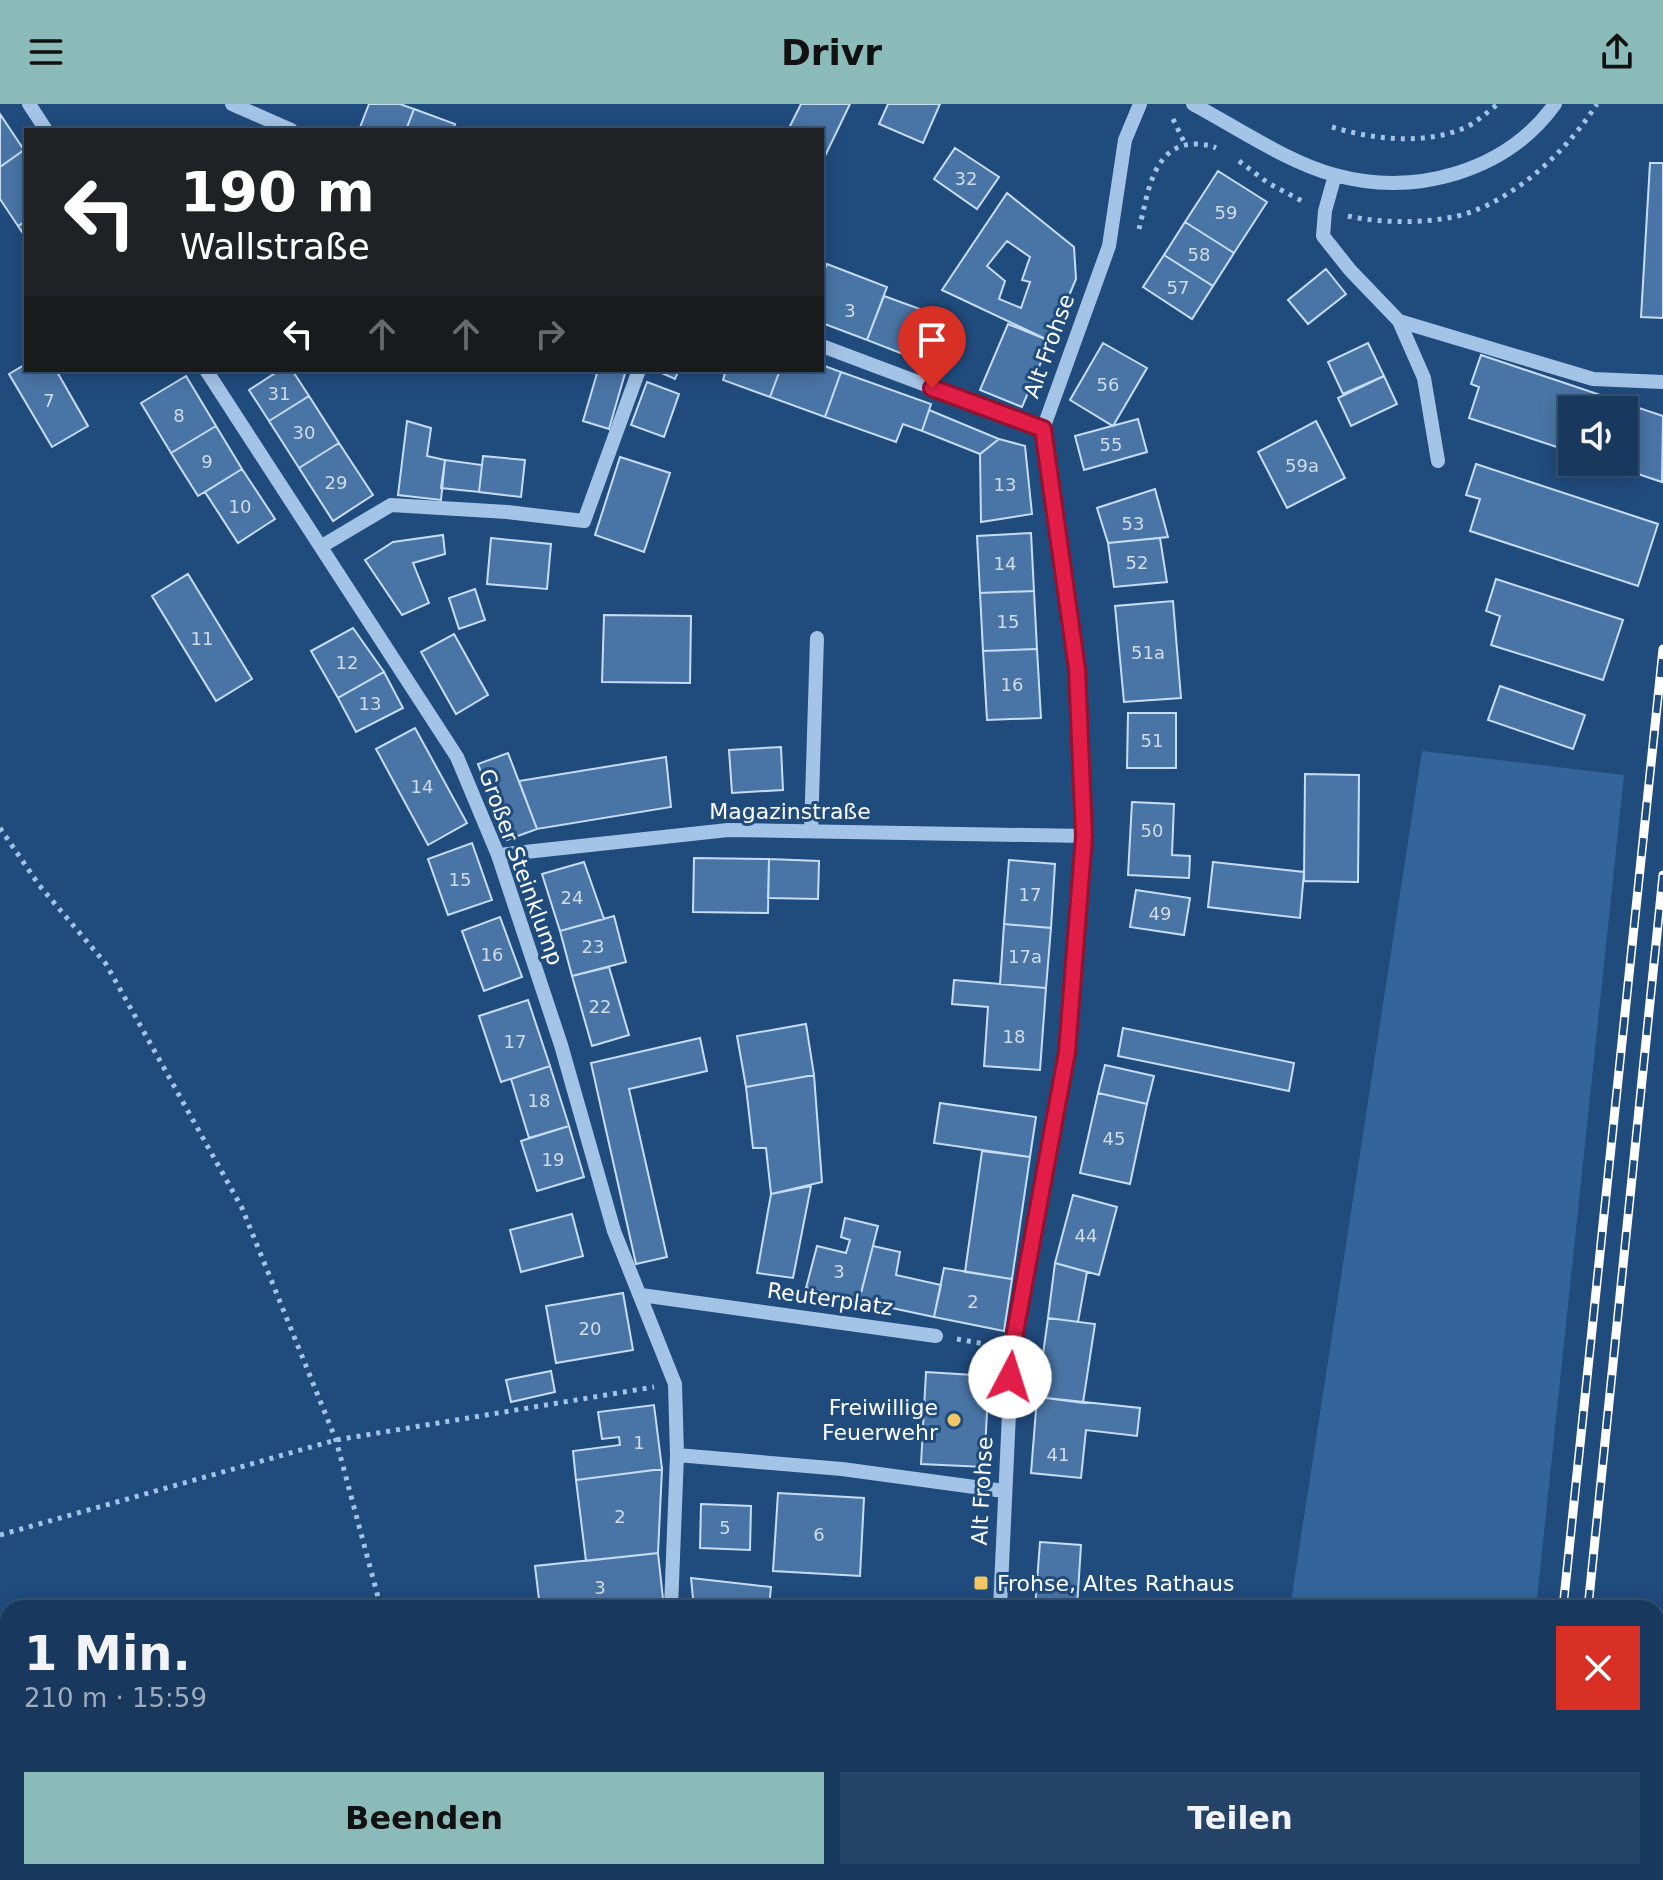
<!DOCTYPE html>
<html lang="de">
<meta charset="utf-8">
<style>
:root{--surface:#18385e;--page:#254367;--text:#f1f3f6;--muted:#9facbc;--line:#365273;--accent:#8bbbb9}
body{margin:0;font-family:"DejaVu Sans",sans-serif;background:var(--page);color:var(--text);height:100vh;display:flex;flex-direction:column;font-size:30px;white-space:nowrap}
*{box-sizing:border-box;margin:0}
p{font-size:26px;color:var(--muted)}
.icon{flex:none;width:44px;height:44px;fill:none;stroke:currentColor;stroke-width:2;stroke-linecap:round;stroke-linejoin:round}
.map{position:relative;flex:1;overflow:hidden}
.drawer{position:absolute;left:0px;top:1496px;width:1664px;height:280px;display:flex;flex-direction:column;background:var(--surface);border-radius:24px 24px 0 0;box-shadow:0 4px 20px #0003,0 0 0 2px var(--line)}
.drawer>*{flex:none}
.banner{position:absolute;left:24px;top:24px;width:800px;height:244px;border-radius:0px;box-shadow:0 4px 20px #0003,0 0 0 2px var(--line);background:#202124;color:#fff;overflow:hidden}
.buttons{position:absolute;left:1558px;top:292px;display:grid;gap:16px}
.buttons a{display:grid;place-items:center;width:80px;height:80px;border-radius:0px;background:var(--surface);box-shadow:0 4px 20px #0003,0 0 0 2px var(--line);font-size:40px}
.pin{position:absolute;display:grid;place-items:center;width:68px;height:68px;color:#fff;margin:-82px -34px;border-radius:50% 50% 50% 0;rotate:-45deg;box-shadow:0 0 8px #0007}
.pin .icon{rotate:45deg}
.me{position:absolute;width:88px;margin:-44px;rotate:5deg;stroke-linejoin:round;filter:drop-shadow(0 0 6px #0008)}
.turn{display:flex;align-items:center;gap:28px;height:168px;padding:0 24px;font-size:36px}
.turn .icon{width:104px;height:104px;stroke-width:2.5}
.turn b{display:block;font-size:56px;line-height:68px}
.lanes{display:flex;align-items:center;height:76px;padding:0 24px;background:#0003;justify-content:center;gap:40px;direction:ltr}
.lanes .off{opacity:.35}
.round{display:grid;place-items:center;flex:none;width:84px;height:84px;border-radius:0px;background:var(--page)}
.headline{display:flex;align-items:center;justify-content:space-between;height:136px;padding:0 24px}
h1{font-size:48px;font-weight:700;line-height:60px}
.action{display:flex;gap:16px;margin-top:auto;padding:16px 24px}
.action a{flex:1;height:92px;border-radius:0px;background:var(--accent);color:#111;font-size:32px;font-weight:700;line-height:92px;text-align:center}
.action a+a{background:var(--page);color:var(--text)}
header{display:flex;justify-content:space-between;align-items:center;height:104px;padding:0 24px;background:var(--accent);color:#111;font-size:36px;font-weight:700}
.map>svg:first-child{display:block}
</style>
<header><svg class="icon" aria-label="menu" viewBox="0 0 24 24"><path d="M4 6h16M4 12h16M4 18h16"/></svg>Drivr<svg class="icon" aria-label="share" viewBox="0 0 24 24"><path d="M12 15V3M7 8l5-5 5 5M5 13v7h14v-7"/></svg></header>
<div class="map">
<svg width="1663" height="1776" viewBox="0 0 1663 1776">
<rect width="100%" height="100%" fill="#204b7d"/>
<!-- green -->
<path fill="#33659b" d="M1422 647 1624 671 1536 1504H1290Z
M1249 1768H1508L1507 1776H1248Z"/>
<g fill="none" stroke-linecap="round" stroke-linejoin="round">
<!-- stream -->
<path stroke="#97bfe8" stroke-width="10" d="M1658 1776 1663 1734"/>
</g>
<!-- building -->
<path fill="#4975a6" stroke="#c7ddf5" stroke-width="2" fill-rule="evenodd" d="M369 0H400L414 5 406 26H359Z
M801 0H850L825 52 822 51V26H788Z
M888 0H940L923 39 879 20Z
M414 5 455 20 453 26H406Z
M0 10 24 46 0 63Z
M955 44 999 73 977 105 934 75Z
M24 46 26 117 18 122 0 95V63Z
M1650 59H1663V214L1641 213Z
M1218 67 1267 98 1234 149 1185 118Z
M1007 89 1074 143 1076 175 1050 237 942 186ZM1007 137 1030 153 1022 176 1030 178 1021 204 999 195 1005 177 987 162Z
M26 117V134L18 122Z
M1185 118 1234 149 1213 182 1164 151Z
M1164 151 1213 182 1192 215 1143 183Z
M827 160 887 183 867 236 822 219V171Z
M1326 165 1346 190 1308 220 1288 196Z
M884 192 953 217 936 263 867 236Z
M1008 220 1050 237 1022 303 980 286Z
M1103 239 1147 264 1113 322 1070 296Z
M1368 239 1384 272 1343 290 1328 258Z
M1481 251 1663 312 1662 378 1602 358H1624V306H1572V348L1469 314 1479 283 1471 280Z
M26 260V266H56L88 322 52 343 9 270Z
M822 261 841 268 825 313 770 293 780 266H822Z
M280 266H292L309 292 269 317 249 286Z
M598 266H626L609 325 583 317Z
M655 266H679L675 275Z
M726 266H780L770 293 723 276Z
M841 268 931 300 922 327 903 320 896 338 825 313Z
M186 272 216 322 171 349 141 299Z
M1384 272 1397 300 1351 322 1338 294Z
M647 278 679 290 664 333 631 321Z
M309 292 339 339 299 364 269 317Z
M929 306 999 335 980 350 922 327Z
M1138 315 1147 348 1084 366 1075 332Z
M407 317 431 324 427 352 445 356 441 396 398 391Z
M1316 317 1345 374 1287 404 1258 348Z
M216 322 242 365 198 392 171 349Z
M999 335 1025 342 1032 410 981 418 980 350Z
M339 339 373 391 333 417 299 364Z
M483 352 525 356 521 393 479 388Z
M620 353 670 369 644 448 595 431Z
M445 356 482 361 479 388 441 384Z
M1476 360 1658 420 1638 482 1470 427 1480 395 1466 391Z
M242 365 275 415 238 439 205 388Z
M1155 385 1168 433 1108 439 1097 404Z
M1031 429 1034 487 980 489 977 432Z
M443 431 445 450 413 459 429 499 402 511 365 456 393 438Z
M491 434 551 440 547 485 487 480Z
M1160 434 1167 478 1114 483 1108 439Z
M188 470 252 575 216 597 152 492Z
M1496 475 1623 516 1603 576 1491 541 1500 512 1486 507Z
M475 485 485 516 459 525 449 494Z
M1034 487 1037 545 983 547 980 489Z
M1173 497 1181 594 1124 598 1115 502Z
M604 511 691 512 690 579 602 578Z
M353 524 384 568 338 594 311 547Z
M454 530 488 591 456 610 421 548Z
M1037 545 1041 614 987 616 983 547Z
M384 568 403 604 356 628 338 594Z
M1500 582 1585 611 1573 645 1488 616Z
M1128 609H1176V664H1127Z
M415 624 467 719 428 741 376 645Z
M781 643 783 686 732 689 729 646Z
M508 649 537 725 507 736 478 660Z
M666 653 671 703 537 725 519 677Z
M1305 670 1359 671 1358 778 1304 777Z
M1132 698 1174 700 1172 751 1190 752 1189 774 1128 771Z
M472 739 492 796 448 811 428 755Z
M694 754 769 755 768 809 693 808Z
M769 755 819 757 818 795 768 794Z
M1009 756 1055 760 1051 824 1004 820Z
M584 758 604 815 560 827 542 770Z
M1213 758 1304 768 1300 814 1208 803Z
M1136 786 1190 794 1184 831 1130 823Z
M614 812 626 858 572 872 560 827Z
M500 813 522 873 484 887 462 827Z
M1004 820 1051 824 1046 884 1000 880Z
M609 863 629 931 592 942 572 872Z
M954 876 1046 884 1040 966 984 962 988 903 952 900Z
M528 896 550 962 501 978 479 912Z
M806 920 814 971 746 983 737 932Z
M1123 924 1294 959 1289 987 1118 952Z
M700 934 707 967 629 985 667 1153 636 1160 591 959Z
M1105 961 1154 972 1147 1000 1098 989Z
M550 962 569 1022 529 1034 511 975Z
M814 971 822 1078 771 1090 766 1044H753L746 983Z
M1098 989 1147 1000 1130 1080 1080 1069Z
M940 999 1036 1013 1030 1053 934 1039Z
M569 1022 584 1073 537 1087 521 1037Z
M982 1047 1030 1053 1012 1175 965 1168Z
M811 1082 793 1174 757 1169 771 1090Z
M1073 1091 1117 1103 1099 1171 1055 1159Z
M572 1110 583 1152 521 1168 510 1126Z
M845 1114 878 1122 859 1197 806 1184 817 1142 846 1149 850 1136 841 1133Z
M873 1142 900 1148 896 1171 941 1181 934 1213 859 1197Z
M1055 1159 1087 1168 1078 1218 1048 1214Z
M944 1164 1012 1175 1004 1227 934 1213Z
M623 1189 633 1246 556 1259 546 1202Z
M1048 1214 1095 1220 1083 1299 1037 1293Z
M551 1267 555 1288 511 1298 506 1276Z
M926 1268 989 1272 984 1363 921 1360Z
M1037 1293 1140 1304 1137 1332 1086 1326 1081 1374 1031 1369Z
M654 1301 662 1365 576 1376 573 1347 620 1341 619 1333 602 1335 598 1308Z
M662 1365 658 1449 586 1457 576 1376Z
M778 1389 864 1394 860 1472 773 1467Z
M701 1400 751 1402 750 1446 700 1444Z
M1040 1438 1081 1441 1077 1504H1035Z
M658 1449 664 1504H540L535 1462Z
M691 1474 771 1483 769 1504H694Z
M687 1768H715L718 1776H667Z
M781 1768H879L906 1776H778Z
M1028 1768H1080V1776H1027Z"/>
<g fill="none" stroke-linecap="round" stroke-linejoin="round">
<!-- path -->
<path stroke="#a4c4e7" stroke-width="5" stroke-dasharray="4 6" stroke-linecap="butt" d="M1173 15 1185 40
M1332 23C1371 35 1422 41 1462 25 1475 20 1487 8 1498 0
M1239 57 1268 79 1304 98
M1348 112C1383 120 1438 120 1471 108 1522 89 1568 45 1597 0
M1139 125C1148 91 1152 38 1198 40 1205 41 1210 41 1216 44
M0 724 39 781 106 860 242 1104 336 1336 381 1504
M957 1235 990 1241
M0 1431 336 1336 654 1283
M0 1555 8 1573
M100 1768 104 1776
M494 1768 498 1776"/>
<!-- minor -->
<path stroke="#a4c4e7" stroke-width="14" d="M29 0 46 26
M232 0 291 26
M1193 0C1236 23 1289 59 1335 71 1415 93 1506 68 1555 0
M1335 71 1325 107 1323 132 1350 166 1399 217 1424 274 1438 357
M1399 217 1593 275 1663 278
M822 242 1043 325
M206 266 457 653 498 751 561 941 614 1127 675 1280 677 1351 671 1504
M322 442 391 401 507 408 584 417 639 266
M811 727 817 534
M498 751 728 726 1084 732
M641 1191 936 1232
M677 1351 842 1365 1004 1387
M1000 1504 1012 1245 1067 948 1084 732 1077 565 1043 325 1109 142 1125 36 1140 0
M737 1768 740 1776
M995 1776 996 1768
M1222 1776 1223 1768"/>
<!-- rail casing -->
<g stroke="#fff" stroke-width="9">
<path id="rail" d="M1563 1504 1663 545
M1588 1504 1663 771
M1535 1776 1536 1768
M1560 1776 1561 1768"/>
</g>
<!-- rail -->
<use href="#rail" stroke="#204b7d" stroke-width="6" stroke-dasharray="18" stroke-linecap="butt"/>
</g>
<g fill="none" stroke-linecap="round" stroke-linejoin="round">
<!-- route casing -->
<g stroke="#92132f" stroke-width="20">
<path id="route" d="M932 284 1043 325 1077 565 1084 732 1067 948 1012 1245 1010 1273"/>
</g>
<!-- route -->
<use href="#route" stroke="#e11d48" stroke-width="14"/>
</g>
<!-- markers -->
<g fill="#f4c765" stroke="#204b7d" stroke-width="3">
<circle cx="954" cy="1316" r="8"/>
<rect x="973" y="1471" width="16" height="16" rx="4"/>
</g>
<g text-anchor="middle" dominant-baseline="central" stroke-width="6" stroke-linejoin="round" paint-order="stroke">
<!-- number labels -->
<g font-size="18" fill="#d2dce9">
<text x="966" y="74">32</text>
<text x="1226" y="108">59</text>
<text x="1199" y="150">58</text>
<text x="1178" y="183">57</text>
<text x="850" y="206">3</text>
<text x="1108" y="280">56</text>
<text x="279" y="289">31</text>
<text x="49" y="296">7</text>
<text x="179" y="311">8</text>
<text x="304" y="328">30</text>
<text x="1111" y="340">55</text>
<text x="207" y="357">9</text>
<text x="1302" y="361">59a</text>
<text x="336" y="378">29</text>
<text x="1005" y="380">13</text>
<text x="240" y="402">10</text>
<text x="1133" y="419">53</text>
<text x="1137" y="458">52</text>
<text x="1005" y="459">14</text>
<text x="1008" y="517">15</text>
<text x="202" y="534">11</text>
<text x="1148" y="548">51a</text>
<text x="347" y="558">12</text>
<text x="1012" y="580">16</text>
<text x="370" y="599">13</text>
<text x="1152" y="636">51</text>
<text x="422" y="682">14</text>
<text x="1152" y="726">50</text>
<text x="460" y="775">15</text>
<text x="1030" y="790">17</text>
<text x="572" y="793">24</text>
<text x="1160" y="809">49</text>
<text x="593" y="842">23</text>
<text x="492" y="850">16</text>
<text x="1025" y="852">17a</text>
<text x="600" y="902">22</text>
<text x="1014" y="932">18</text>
<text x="515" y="937">17</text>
<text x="539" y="996">18</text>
<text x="1114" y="1034">45</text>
<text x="553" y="1055">19</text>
<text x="1086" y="1131">44</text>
<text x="839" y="1167">3</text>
<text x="973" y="1197">2</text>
<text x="590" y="1224">20</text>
<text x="639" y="1338">1</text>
<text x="1058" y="1350">41</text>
<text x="620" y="1412">2</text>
<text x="725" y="1423">5</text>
<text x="819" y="1430">6</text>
<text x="600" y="1483">3</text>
</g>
<!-- street labels -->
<g font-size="22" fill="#fff" stroke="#204b7d">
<text transform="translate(1049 242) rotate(-70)">Alt Frohse</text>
<text x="790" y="707">Magazinstraße</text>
<text transform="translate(521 763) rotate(70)">Großer Steinklump</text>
<text transform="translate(830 1195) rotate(8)">Reuterplatz</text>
<text transform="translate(982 1387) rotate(-87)">Alt Frohse</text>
</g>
<!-- poi labels -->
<g font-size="22" fill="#fff" stroke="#204b7d" text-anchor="end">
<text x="938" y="1303">Freiwillige<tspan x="938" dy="25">Feuerwehr</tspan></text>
<text x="997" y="1479" text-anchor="start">Frohse, Altes Rathaus</text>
</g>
</g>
</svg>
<div class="buttons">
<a><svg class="icon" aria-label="sound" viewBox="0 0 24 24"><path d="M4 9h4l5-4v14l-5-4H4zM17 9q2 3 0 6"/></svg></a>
</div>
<div class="pin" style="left:932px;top:284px;background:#d93025"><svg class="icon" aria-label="arrive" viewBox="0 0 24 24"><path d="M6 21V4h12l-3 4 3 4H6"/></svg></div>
<svg class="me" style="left:1010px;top:1273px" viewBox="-20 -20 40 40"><circle r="19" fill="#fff"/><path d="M0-13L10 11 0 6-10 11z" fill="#e11d48"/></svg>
<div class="banner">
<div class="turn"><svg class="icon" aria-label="left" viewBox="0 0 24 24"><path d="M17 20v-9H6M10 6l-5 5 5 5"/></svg><div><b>190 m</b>Wallstraße</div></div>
<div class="lanes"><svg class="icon" aria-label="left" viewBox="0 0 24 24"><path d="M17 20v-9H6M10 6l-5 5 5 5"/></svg><svg class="icon off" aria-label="ahead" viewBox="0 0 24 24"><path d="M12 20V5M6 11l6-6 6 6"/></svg><svg class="icon off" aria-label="ahead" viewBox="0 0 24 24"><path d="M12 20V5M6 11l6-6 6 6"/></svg><svg class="icon off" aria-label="right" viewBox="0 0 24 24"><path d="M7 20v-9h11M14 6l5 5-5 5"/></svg></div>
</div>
<section class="drawer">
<div class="headline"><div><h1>1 Min.</h1><p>210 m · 15:59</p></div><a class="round" style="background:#d93025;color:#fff"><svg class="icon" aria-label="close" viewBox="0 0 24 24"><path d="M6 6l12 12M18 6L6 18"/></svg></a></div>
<div class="action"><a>Beenden</a><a>Teilen</a></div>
</section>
</div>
